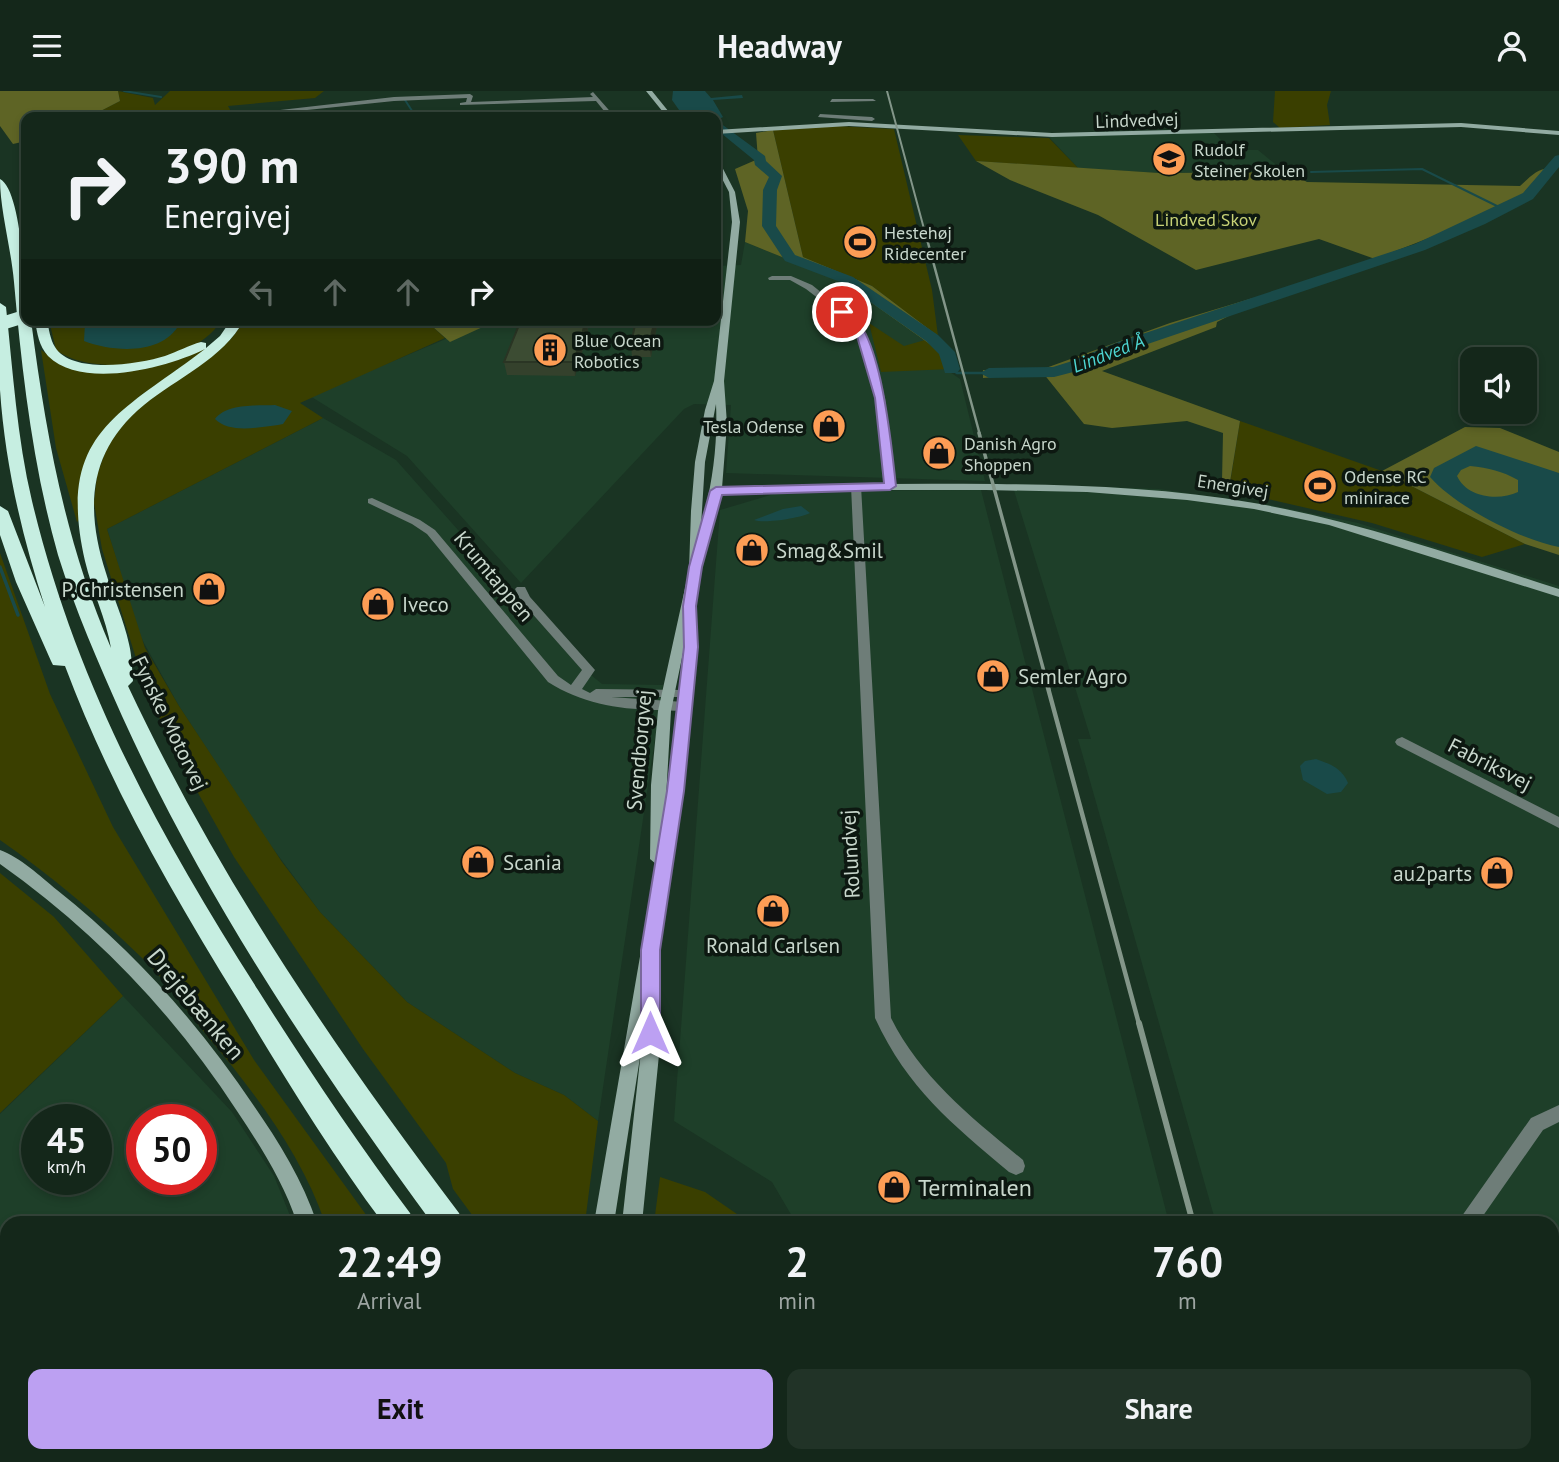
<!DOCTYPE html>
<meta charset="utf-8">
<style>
:root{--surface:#14271a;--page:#213327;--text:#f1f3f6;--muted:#9da5a2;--line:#334439;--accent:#bca0f2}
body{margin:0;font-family:"PT Sans",sans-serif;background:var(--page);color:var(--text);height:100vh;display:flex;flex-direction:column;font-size:26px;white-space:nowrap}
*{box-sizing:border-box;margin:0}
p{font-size:23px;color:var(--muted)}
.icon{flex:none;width:38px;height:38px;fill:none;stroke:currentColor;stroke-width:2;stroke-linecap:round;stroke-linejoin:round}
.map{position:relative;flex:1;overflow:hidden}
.sheet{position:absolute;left:0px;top:1125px;width:1559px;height:247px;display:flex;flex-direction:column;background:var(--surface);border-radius:21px 21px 0 0;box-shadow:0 4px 10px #0003,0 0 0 2px var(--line)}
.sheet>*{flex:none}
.hud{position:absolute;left:21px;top:21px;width:700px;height:214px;border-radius:14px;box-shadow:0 4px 10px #0003,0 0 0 2px var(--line);background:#14271a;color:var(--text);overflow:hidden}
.buttons{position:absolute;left:1460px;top:256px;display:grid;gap:14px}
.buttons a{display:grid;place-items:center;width:77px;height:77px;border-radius:14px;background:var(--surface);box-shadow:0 4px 10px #0003,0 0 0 2px var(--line);font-size:35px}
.speed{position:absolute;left:21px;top:1013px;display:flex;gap:14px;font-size:35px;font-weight:700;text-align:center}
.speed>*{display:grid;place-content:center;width:91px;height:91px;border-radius:50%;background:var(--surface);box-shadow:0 4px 10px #0003,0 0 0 2px var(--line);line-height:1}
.speed small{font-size:18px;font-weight:400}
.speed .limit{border:10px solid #d22;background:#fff;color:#111}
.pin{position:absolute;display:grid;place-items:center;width:60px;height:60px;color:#fff;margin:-30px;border:4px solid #fff;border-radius:50%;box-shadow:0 2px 7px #0007}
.me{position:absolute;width:77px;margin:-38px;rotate:0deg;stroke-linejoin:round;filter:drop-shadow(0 0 5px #0008)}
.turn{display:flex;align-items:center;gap:24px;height:147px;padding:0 28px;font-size:32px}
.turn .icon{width:91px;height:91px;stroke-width:2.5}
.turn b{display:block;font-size:49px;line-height:60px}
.lanes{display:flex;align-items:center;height:66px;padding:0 28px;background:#0003;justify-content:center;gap:35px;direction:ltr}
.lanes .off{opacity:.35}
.eta{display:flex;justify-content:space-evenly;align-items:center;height:119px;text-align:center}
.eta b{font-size:42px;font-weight:800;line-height:49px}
.cta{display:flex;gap:14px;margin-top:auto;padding:14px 28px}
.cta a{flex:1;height:80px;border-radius:14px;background:var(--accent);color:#111;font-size:28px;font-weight:800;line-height:80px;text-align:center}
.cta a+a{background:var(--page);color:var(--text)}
header{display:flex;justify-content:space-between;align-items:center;height:91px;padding:0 28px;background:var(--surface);font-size:32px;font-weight:800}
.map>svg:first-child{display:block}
</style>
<header><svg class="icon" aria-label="menu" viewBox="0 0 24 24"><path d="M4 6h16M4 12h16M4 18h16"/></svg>Headway<svg class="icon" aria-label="person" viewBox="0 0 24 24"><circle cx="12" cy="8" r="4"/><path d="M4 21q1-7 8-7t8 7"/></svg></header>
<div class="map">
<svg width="1559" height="1371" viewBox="0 0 1559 1371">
<rect width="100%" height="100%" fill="#1a3423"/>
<!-- built -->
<path fill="#1e3f29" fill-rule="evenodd" d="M1213 41 1226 54 1239 59H1258L1285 81 1159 82 1078 77 1048 45Z
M745 151 841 190 938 259 947 279 960 288 985 390 726 382 731 314 694 313 684 318 521 492 407 365 310 305 491 229H716V175L741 174Z
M323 327 396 369 575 571 602 593 663 594 598 1030 564 1004 515 982 407 911 320 821 266 748 179 615 139 543 107 438Z
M1012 393 1159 398 1270 414 1358 432 1559 495V1371H1288L1286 1365H1552V1132H1216L1078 648H1091Z
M981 399 1169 1132H796L772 1091 674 1030 720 419 784 400Z
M123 905 232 1021 274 1085 293 1132H7V1365H319L320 1371H0V1023ZM37 1029H96V1088H37ZM142 1029H201V1088H142Z
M936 1365H1228L1230 1371H940Z"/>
<!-- green -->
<path fill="#3a3f00" d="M118 0 153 7 155 14 170 0H324L315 7 228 15 234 26H196L150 20 129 26H89L120 10Z
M1275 0H1331L1327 14 1330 34 1280 37 1273 31Z
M836 35 894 38 932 199 938 245 872 195 803 166 773 39Z
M958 44 1049 47 1078 77 976 70Z
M49 229H221C198 273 94 288 56 259Z
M245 229H425L445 247 300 312 323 327 107 438 145 557 179 615 282 771 320 821 407 911 515 982 564 1004 598 1030 585 1132H478L453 1098 446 1072 363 958 234 766 189 686 158 624 135 564 102 458 94 412 97 384 107 356 126 329 147 309 231 248Z
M869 232 904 255 932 247 947 261 951 278 881 281Z
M201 258H207L140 305 111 330 99 347 80 428 77 431 56 357 41 259 63 274 103 279Z
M1240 330 1382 380 1525 453 1482 466 1372 432 1229 399Z
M0 462 50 603 113 736 254 969 372 1132H325C302 1064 255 1002 209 947 187 920 166 889 140 865 97 823 50 784 0 749Z
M0 782 54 826 123 905 0 1022Z
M660 1086 705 1101 750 1132H654Z
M354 1365H540L544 1371H354Z
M658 1365H849L851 1371H663Z"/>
<!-- forest -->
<path fill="#5e6425" d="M0 0H118L120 10 89 26H26V50L13 53 0 35Z
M773 39 803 166 872 195 938 245V259L841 190 745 151 748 120 735 78 758 68 756 42Z
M976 70 1159 82 1289 81 1307 91 1520 95C1531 85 1540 74 1556 78L1532 107 1375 168 1319 148 1196 179 1098 124 1010 89Z
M1253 207 1258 210 1217 231 1216 236 1102 280 1240 330 1230 391 1222 390 1223 342 1187 330 1112 337 1084 333 1043 282 983 287V279L1043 278 1170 232Z
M425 229H498L450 251Z
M1465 336 1500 337 1559 361V464L1525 453 1382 380Z"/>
<!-- water -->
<path fill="#194a49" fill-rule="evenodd" d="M673 0H705L711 7 742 4 743 7 713 9 723 26 719 28 684 26 672 9Z
M88 229H179L180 232C163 265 113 261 84 250L85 232Z
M275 314 292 320 283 333 278 334C259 336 230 343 215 328 227 312 257 315 275 314Z
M1476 355 1559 382V456C1521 449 1455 415 1430 386L1434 377ZM1470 375C1489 377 1502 380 1518 389V401C1499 410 1467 407 1457 385L1461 379Z
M801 415 810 422C800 427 764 433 754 429L783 418Z
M1316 668C1330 673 1342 677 1348 692L1341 701 1327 703 1303 689 1300 675 1305 670Z"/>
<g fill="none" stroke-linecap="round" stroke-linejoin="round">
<!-- stream-far2 -->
<path stroke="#194a49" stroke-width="2" d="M124 0 161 6
M405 9 416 26
M1311 81 1422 78 1503 118"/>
<!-- stream-far1 -->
<path stroke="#194a49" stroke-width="2.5" d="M276 235 283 229
M951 278 957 282H989"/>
<!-- stream -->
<path stroke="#194a49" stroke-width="3.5" d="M0 476 18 524"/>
<!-- river -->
<path fill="#194a49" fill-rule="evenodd" d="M716 29 765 65 766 70 782 85 777 99 776 135 795 164 853 186 938 244 955 261 960 278 957 282H945L939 263 926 250 843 192 785 170 762 135 763 99 769 86 755 74 754 69 716 38Z
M1559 64V76L1533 108 1485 133 1425 159 1130 259 1081 279 1054 286 989 287 980 282 989 277 1053 276 1069 271 1118 251 1415 153 1523 102 1555 65Z"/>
<!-- street -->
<path fill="#6e7d78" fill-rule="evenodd" d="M593 1 615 26H609L596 10 460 14V12L466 11 467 7 394 10 249 25 246 23 394 6 470 3 473 5 471 11 593 6 590 3Z
M832 8H873L876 10 830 11Z
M820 23 872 26 875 28 872 30 818 26Z
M772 185H791L812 194 862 234 885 307 895 395 894 397H886L885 395 875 307 854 235 806 198 790 189H769L768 187Z
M856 392 861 395 891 927C921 987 972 1027 1023 1069L1025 1075 1023 1081 1016 1084 1009 1081C951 1032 908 998 875 927L851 395Z
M372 407 420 429 435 439 558 585 571 594 582 579 521 510 515 498 517 496H525L530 506 595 579 582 598 590 602 596 598 685 599 692 603 690 606H611L684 611 689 612 691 615 689 618C678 621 666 619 655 619 616 618 581 612 548 591L427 443 412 433 368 412V408Z
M1402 646 1559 726V737L1397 654 1395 651 1397 648Z
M1559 1014V1031L1543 1039 1478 1132H1457L1531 1027Z
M1552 1259 1559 1261V1285L1552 1282Z"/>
<!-- secondary -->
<path fill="#92aba2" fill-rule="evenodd" d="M646 0H652L673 26H667Z
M849 31 1052 42 1461 32 1559 40V44L1461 36 1052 46 849 35 716 43V39Z
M716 68 719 70 735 101 740 131 724 290 727 333 722 397C813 393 905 392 996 393 1083 394 1169 397 1254 412 1358 430 1458 466 1559 498V506L1329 434 1254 418 1187 409 1087 401 986 399H851L721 403 706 461 702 464 695 513 697 556 683 700 653 889 658 895 659 964 642 1132H622L641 960 614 1132H594L656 773 650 768 651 694 658 620 689 479 691 420 695 371 705 319 714 290 732 131 729 101 716 76ZM716 313C718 354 712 396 701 435L705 371ZM685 552 665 725 671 620Z
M0 759C20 766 41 786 57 799 134 860 199 933 254 1015 279 1051 303 1090 317 1132H297C284 1092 261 1056 237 1020 174 923 95 840 0 773Z
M317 1365H353V1371H316Z
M595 1365H617V1371H595Z"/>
<!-- highway -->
<path fill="#c6eee1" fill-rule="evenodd" d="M0 88C22 99 26 204 26 229H31C46 344 65 450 111 557 106 527 92 500 85 470 56 343 118 324 205 258 167 277 82 299 48 265 39 255 37 242 35 229H47C49 238 50 248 55 256 72 284 139 273 165 265 177 261 189 254 201 251L206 252V257L220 245 231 229H244C223 268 177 287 144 314 88 360 85 417 106 482 113 506 124 529 129 553 132 565 132 578 133 590L128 595C218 786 332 954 459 1122L463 1132H432C315 972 204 806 122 625 99 573 75 519 58 464 33 376 22 282 14 191 11 157 0 119 0 88Z
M0 212 6 216C13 281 17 347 32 410 76 593 158 742 258 899 306 975 356 1050 410 1122L414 1132H383C330 1061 284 985 238 909 172 802 109 693 65 575L53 574 51 570 16 491 0 444V415L8 420 45 516C22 445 5 373 0 299 0 270 0 241 0 212Z
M563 1365H598L601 1371H566Z
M612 1365H647L650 1371H615Z"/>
<!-- rail-far4 -->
<path stroke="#839689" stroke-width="2" d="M887 0 927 149"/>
<!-- rail-far3 -->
<path stroke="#839689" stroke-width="2.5" d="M927 148 980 344"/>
<!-- rail-far2 -->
<path stroke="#839689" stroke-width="3.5" d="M979 342 1049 599"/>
<!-- rail-far1 -->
<path stroke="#839689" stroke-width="4.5" d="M1048 597 1139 933"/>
<!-- rail -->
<path stroke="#839689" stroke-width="6" d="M1139 932 1193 1132
M1255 1365 1257 1371"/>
<!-- highway-bridge -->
<path stroke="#c6eee1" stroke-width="13" d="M0 233 26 225"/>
</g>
<!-- wall -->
<path fill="#34412c" d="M521 229H587L588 241 575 285 507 284 504 271Z
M636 229H658L651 266H632L631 253Z"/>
<!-- shaded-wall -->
<path fill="#2a3524" d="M586 229 588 241 575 285 574 271Z
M655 229H658L651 266 649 253Z"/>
<!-- building -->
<path fill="#3c4c33" stroke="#2a3524" stroke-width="2" d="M521 229H586L574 271H504Z
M636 229H655L649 253H631Z"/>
<!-- route -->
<path fill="#bca0f2" stroke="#7a689d" stroke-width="2" d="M838 219C881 216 892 364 896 395L890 399 722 404 702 476 696 515 698 556 684 700 660 859V942L657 948 650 950 644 948 641 942V859L667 700 684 556 683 515 689 476 710 400 716 396 884 392 875 307 854 235 838 223Z"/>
<!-- icons -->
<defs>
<g id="school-disc" transform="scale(1.75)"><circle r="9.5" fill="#fd9d55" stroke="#0d1811"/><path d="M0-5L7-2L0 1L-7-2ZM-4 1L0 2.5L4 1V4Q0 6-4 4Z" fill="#111"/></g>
<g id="stadium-disc" transform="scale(1.75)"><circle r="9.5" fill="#fd9d55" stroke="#0d1811"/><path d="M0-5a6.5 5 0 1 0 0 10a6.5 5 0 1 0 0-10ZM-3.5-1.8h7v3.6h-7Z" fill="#111"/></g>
<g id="building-disc" transform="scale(1.75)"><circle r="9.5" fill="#fd9d55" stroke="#0d1811"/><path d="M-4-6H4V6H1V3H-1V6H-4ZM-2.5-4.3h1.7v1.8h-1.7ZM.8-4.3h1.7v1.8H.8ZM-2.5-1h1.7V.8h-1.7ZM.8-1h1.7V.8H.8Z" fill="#111"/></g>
<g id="shop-disc" transform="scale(1.75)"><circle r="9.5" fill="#fd9d55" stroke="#0d1811"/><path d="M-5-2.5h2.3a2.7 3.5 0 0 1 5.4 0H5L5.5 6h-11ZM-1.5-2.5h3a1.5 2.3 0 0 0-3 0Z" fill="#111"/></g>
</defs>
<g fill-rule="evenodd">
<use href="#school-disc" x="1169" y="68"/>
<use href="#stadium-disc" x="860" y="151"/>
<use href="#building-disc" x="550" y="259"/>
<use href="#shop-disc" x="829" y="335"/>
<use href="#shop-disc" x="939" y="362"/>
<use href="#stadium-disc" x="1320" y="395"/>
<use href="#shop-disc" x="752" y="459"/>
<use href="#shop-disc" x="209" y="498"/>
<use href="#shop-disc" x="378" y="513"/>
<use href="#shop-disc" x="993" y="585"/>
<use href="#shop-disc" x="478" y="771"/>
<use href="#shop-disc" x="1497" y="782"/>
<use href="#shop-disc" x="773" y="820"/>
<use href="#shop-disc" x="894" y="1096"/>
</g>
<g text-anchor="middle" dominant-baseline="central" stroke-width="7" stroke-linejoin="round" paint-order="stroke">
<!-- far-street labels -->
<g font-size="18" fill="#c8d7cc" stroke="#0d1811">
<text transform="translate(1137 29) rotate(-2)">Lindvedvej</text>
<text transform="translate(1233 395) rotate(9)">Energivej</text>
</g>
<!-- far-poi labels -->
<g font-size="18" fill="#c8d7cc" stroke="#0d1811" text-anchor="start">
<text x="1194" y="58">Rudolf<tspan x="1194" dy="21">Steiner Skolen</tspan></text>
<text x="884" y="141">Hestehøj<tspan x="884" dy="21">Ridecenter</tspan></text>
<text x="574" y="249">Blue Ocean<tspan x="574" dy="21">Robotics</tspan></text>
<text x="804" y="335" text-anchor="end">Tesla Odense</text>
<text x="964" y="352">Danish Agro<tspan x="964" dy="21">Shoppen</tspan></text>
<text x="1344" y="385">Odense RC<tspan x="1344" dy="21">minirace</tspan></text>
</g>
<!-- far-park labels -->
<g font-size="18" fill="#c7d276" stroke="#0d1811">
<text x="1206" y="128">Lindved Skov</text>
</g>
<!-- far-water labels -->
<g font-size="19" font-style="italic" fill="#4dd5d2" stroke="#0d1811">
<text transform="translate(1108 262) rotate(-21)">Lindved Å</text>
</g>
<!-- poi labels -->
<g font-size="21" fill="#c8d7cc" stroke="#0d1811" text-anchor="start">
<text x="776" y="459">Smag&amp;Smil</text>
<text x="184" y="498" text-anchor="end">P. Christensen</text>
<text x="402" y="513">Iveco</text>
<text x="1018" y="585">Semler Agro</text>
<text x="503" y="771">Scania</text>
<text x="1472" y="782" text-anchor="end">au2parts</text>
<text x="773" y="854" text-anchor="middle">Ronald Carlsen</text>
</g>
<!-- street labels -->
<g font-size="21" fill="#c8d7cc" stroke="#0d1811">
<text transform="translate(494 485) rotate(50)">Krumtappen</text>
<text transform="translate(170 632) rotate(64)">Fynske Motorvej</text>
<text transform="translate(639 659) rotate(-85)">Svendborgvej</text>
<text transform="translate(1490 673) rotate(27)">Fabriksvej</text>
<text transform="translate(850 763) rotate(-93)">Rolundvej</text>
</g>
<!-- near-street labels -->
<g font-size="24" fill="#c8d7cc" stroke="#0d1811">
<text transform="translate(196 913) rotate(50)">Drejebænken</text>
</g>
<!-- near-poi labels -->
<g font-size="24" fill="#c8d7cc" stroke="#0d1811" text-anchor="start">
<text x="918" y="1096">Terminalen</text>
</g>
</g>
</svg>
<div class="buttons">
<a><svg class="icon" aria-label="sound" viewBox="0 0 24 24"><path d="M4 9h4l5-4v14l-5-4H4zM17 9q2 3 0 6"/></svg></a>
</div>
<div class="speed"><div>45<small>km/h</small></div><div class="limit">50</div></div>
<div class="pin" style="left:842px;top:221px;background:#d93025"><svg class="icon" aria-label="arrive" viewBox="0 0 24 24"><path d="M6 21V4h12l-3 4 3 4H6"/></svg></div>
<svg class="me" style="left:650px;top:942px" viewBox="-20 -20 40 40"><path d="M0-17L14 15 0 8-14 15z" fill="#bca0f2" stroke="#fff" stroke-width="4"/></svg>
<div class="hud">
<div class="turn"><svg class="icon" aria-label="right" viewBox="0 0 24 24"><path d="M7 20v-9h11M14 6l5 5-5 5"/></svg><div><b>390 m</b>Energivej</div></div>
<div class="lanes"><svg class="icon off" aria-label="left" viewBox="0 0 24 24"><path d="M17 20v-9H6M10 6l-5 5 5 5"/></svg><svg class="icon off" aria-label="ahead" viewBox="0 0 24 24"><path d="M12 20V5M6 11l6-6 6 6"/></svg><svg class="icon off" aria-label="ahead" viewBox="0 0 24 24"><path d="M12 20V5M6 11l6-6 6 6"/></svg><svg class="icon" aria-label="right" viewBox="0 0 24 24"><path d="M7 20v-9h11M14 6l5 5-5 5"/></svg></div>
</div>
<section class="sheet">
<div class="eta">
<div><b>22:49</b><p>Arrival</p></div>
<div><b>2</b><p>min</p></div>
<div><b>760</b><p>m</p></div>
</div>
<div class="cta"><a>Exit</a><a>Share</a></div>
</section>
</div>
